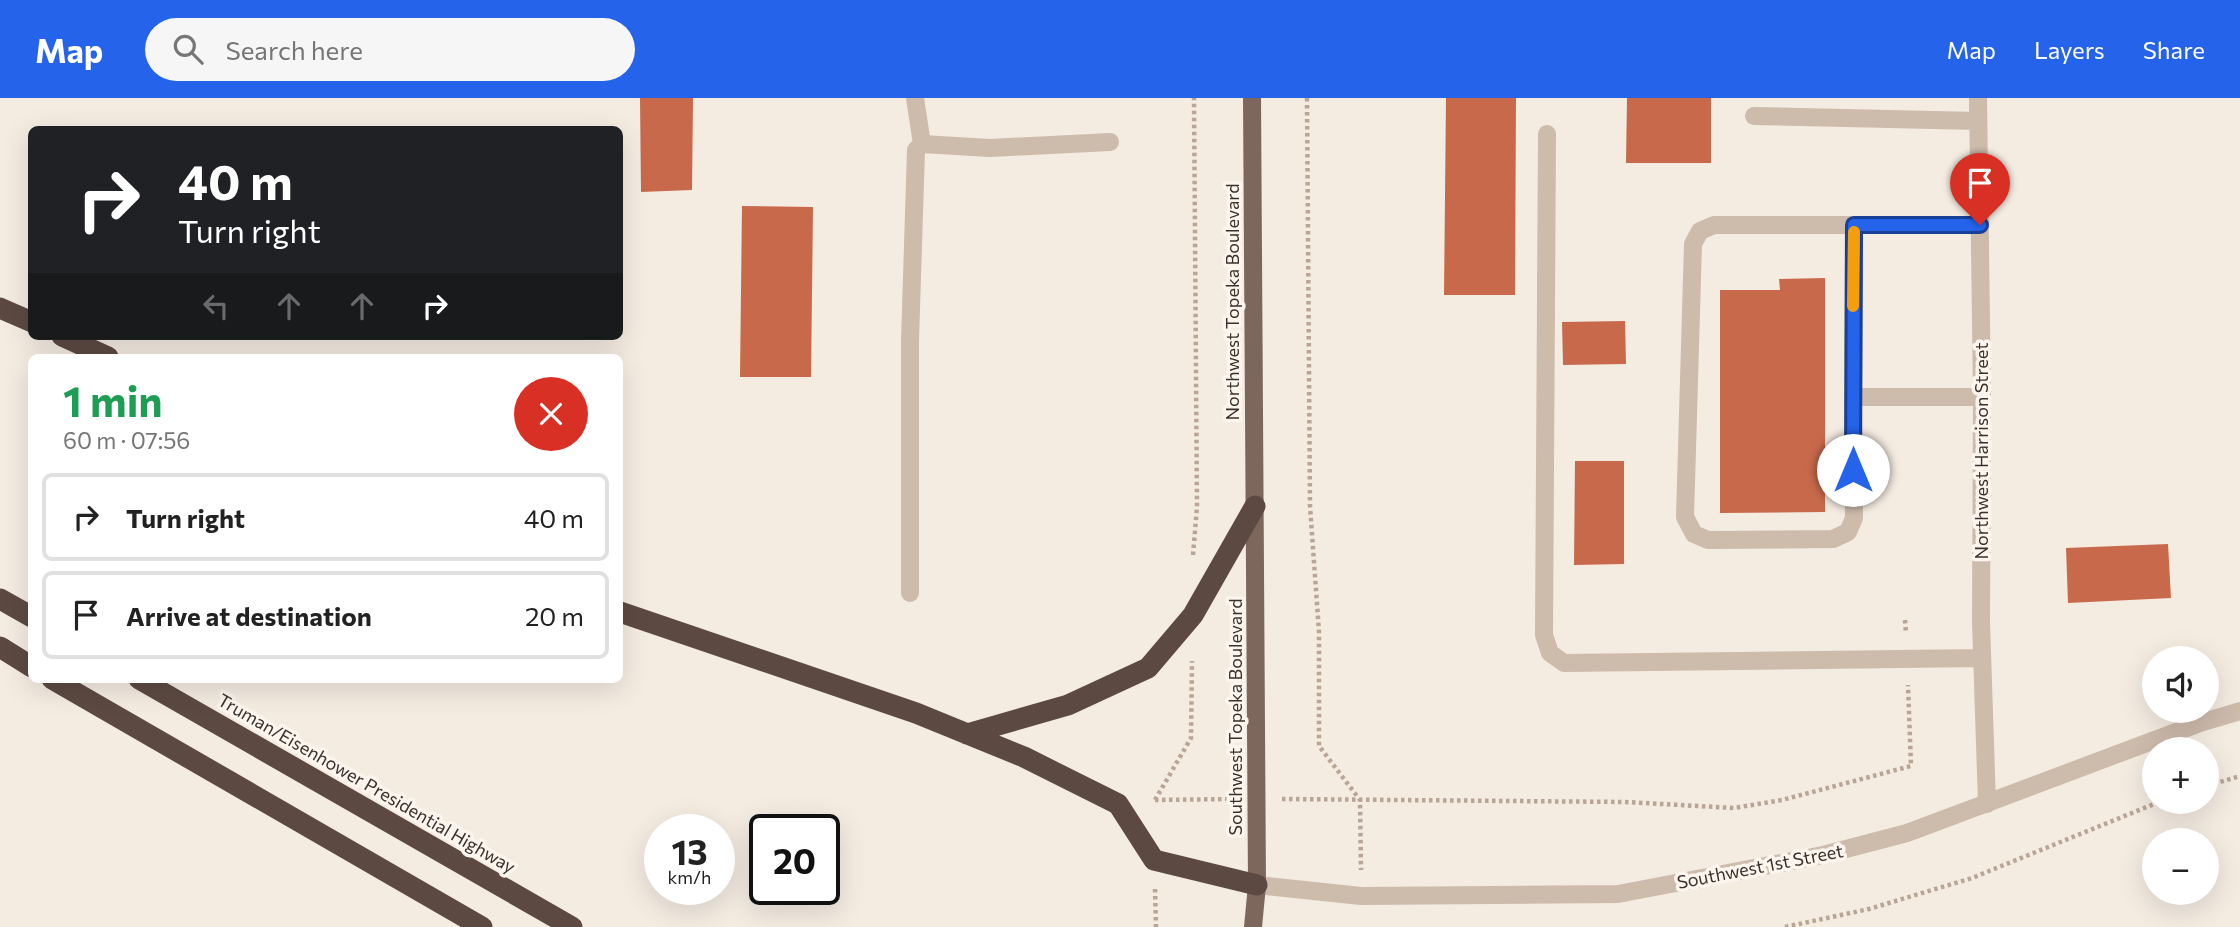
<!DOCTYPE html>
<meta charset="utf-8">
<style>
:root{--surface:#fff;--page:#f6f6f6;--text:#222;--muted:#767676;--line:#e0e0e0;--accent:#2563eb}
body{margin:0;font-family:Commissioner,sans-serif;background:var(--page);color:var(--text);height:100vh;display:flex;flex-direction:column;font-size:26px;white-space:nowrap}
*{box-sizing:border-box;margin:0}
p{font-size:23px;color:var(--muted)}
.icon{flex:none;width:38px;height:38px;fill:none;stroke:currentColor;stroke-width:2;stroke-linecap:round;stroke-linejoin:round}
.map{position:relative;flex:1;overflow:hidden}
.details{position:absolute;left:28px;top:256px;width:595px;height:329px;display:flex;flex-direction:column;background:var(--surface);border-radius:10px;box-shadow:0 7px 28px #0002}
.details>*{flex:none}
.top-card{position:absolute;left:28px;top:28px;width:595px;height:214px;border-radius:10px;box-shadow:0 7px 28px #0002;background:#202124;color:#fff;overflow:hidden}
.controls{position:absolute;left:2142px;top:548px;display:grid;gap:14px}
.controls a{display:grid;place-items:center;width:77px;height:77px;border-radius:50%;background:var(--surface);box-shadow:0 7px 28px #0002;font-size:35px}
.speed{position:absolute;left:644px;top:716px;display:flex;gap:14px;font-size:35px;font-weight:700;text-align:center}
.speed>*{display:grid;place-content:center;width:91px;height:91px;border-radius:50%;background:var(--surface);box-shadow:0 7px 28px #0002;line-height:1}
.speed small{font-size:18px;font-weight:400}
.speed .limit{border:4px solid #111;border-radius:10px;background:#fff;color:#111}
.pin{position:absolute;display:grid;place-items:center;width:60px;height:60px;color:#fff;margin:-72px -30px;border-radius:50% 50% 50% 0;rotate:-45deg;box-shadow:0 0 7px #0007}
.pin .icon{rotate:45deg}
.me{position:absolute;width:77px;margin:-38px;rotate:0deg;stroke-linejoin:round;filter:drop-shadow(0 0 5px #0008)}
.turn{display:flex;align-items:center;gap:24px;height:147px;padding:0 35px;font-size:32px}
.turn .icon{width:91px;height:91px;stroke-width:2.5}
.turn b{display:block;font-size:49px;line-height:60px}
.lanes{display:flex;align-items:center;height:66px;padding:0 35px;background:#0003;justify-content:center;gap:35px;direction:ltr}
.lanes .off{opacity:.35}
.round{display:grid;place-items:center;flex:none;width:74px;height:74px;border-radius:37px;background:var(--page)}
.head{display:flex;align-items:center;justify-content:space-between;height:119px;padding:0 35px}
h1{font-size:42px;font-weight:700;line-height:52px;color:#1e9e55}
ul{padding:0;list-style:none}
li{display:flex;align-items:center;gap:21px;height:88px;margin:0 14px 10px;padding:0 21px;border:4px solid var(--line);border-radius:10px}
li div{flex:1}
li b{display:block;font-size:26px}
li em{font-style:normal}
header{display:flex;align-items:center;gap:42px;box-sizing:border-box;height:98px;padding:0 35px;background:var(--accent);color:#fff}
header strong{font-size:33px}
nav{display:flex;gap:38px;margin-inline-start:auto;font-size:24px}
.search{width:490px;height:63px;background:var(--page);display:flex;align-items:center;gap:18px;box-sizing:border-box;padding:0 24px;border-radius:38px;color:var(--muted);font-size:26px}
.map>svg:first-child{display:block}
</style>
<header>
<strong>Map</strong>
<div class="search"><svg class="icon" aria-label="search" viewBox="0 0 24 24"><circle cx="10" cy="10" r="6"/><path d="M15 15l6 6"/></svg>Search here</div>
<nav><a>Map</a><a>Layers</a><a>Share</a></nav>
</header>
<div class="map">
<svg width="2240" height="829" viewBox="0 0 2240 829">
<rect width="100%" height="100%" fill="#f4ebe1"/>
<!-- building -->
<path fill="#c8694b" d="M640 0H693L692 92 641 94Z
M1446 0H1516L1515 197H1444Z
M1627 0H1711V65H1626Z
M742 108 813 109 811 279H740Z
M1825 180V414L1720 415V192H1780L1779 181Z
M1625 223 1626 266 1563 267 1562 224Z
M1575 363H1624V466L1574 467Z
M2168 446 2171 500 2068 505 2066 450Z"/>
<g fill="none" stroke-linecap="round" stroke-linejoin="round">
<!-- path -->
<path stroke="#b9a596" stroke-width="4.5" stroke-dasharray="3.5 3.5" stroke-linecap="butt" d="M1307 0 1310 408 1319 534V648L1360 702 1361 772
M1193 457 1197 409 1194 0
M1905 522 1906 536
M2207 688 2240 678
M1282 701 1626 704 1734 710 1782 702 1911 668 1908 587
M1155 702 1231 701
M1155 702 1191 640 1192 563
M1155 791 1156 829
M1785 829 1869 811 1972 780 2159 704"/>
<!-- minor -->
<path stroke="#cdbbac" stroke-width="18" d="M915 0 922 46 990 50 1110 44
M1978 0 1982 299 1981 524 1987 706
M1754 18 1978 23
M1547 36 1544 537 1550 555 1564 565 1982 560
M1980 127H1714L1700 133 1693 146 1685 419 1694 436 1708 442 1833 441 1848 434 1854 420 1853 299H1982
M1853 299 1854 127
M910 495V243L916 52 922 46
M1257 787 1361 798 1618 796 1823 757 1907 735 2200 625 2240 613"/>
<!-- major -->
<path stroke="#7d675c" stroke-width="18" d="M1252 0 1257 787 1253 829"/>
<!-- highway -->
<path stroke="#5c4a42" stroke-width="21" d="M0 210 32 224
M62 238 108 259
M0 501 32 519
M620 514 916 615 1024 659 1118 706 1154 762 1257 787
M0 549 32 569
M52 581 482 829
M139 581 572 829
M967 636 1068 607 1148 570 1193 517 1255 408"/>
</g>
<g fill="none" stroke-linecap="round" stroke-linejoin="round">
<!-- route casing -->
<g stroke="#184099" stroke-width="18">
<path id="route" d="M1853 372 1854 127H1980"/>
</g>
<!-- route -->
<use href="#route" stroke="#2563eb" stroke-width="12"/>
<!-- slow -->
<path stroke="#f59e0b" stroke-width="12" d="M1853 208 1854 134"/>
</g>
<g text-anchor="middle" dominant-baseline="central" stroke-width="7" stroke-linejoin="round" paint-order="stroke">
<!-- street labels -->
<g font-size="18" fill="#3b302b" stroke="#fbf5ee">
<text transform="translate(1232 204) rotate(-90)">Northwest Topeka Boulevard</text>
<text transform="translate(1981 353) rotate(-90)">Northwest Harrison Street</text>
<text transform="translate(1235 619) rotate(-90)">Southwest Topeka Boulevard</text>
<text transform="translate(367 685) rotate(30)">Truman/Eisenhower Presidential Highway</text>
<text transform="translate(1760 768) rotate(-11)">Southwest 1st Street</text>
</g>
</g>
</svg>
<div class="controls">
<a><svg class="icon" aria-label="sound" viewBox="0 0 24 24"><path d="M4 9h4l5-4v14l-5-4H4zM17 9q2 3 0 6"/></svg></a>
<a>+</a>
<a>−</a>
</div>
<div class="speed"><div>13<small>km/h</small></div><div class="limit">20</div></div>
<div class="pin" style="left:1980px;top:127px;background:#d93025"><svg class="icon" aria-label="arrive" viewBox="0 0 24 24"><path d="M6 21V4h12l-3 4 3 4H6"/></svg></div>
<svg class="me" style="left:1853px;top:372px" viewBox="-20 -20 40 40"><circle r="19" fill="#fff"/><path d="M0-13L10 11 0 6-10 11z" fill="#2563eb"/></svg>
<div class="top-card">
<div class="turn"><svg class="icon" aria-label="right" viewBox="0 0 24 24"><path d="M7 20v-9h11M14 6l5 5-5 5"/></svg><div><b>40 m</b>Turn right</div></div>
<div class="lanes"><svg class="icon off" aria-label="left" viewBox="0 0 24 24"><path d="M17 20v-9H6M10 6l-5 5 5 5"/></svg><svg class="icon off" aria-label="ahead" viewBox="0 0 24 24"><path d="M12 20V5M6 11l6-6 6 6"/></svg><svg class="icon off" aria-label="ahead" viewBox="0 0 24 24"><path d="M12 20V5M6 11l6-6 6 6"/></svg><svg class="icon" aria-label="right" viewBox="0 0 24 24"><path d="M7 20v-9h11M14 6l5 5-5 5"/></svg></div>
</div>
<section class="details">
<div class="head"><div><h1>1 min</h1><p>60 m · 07:56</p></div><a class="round" style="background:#d93025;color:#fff"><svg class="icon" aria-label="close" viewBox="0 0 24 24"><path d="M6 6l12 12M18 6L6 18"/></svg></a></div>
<ul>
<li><svg class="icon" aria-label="right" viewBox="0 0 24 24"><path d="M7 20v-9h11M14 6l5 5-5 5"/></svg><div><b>Turn right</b></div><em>40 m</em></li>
<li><svg class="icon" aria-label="arrive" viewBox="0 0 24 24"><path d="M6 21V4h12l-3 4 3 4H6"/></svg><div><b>Arrive at destination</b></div><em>20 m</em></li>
</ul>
</section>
</div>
